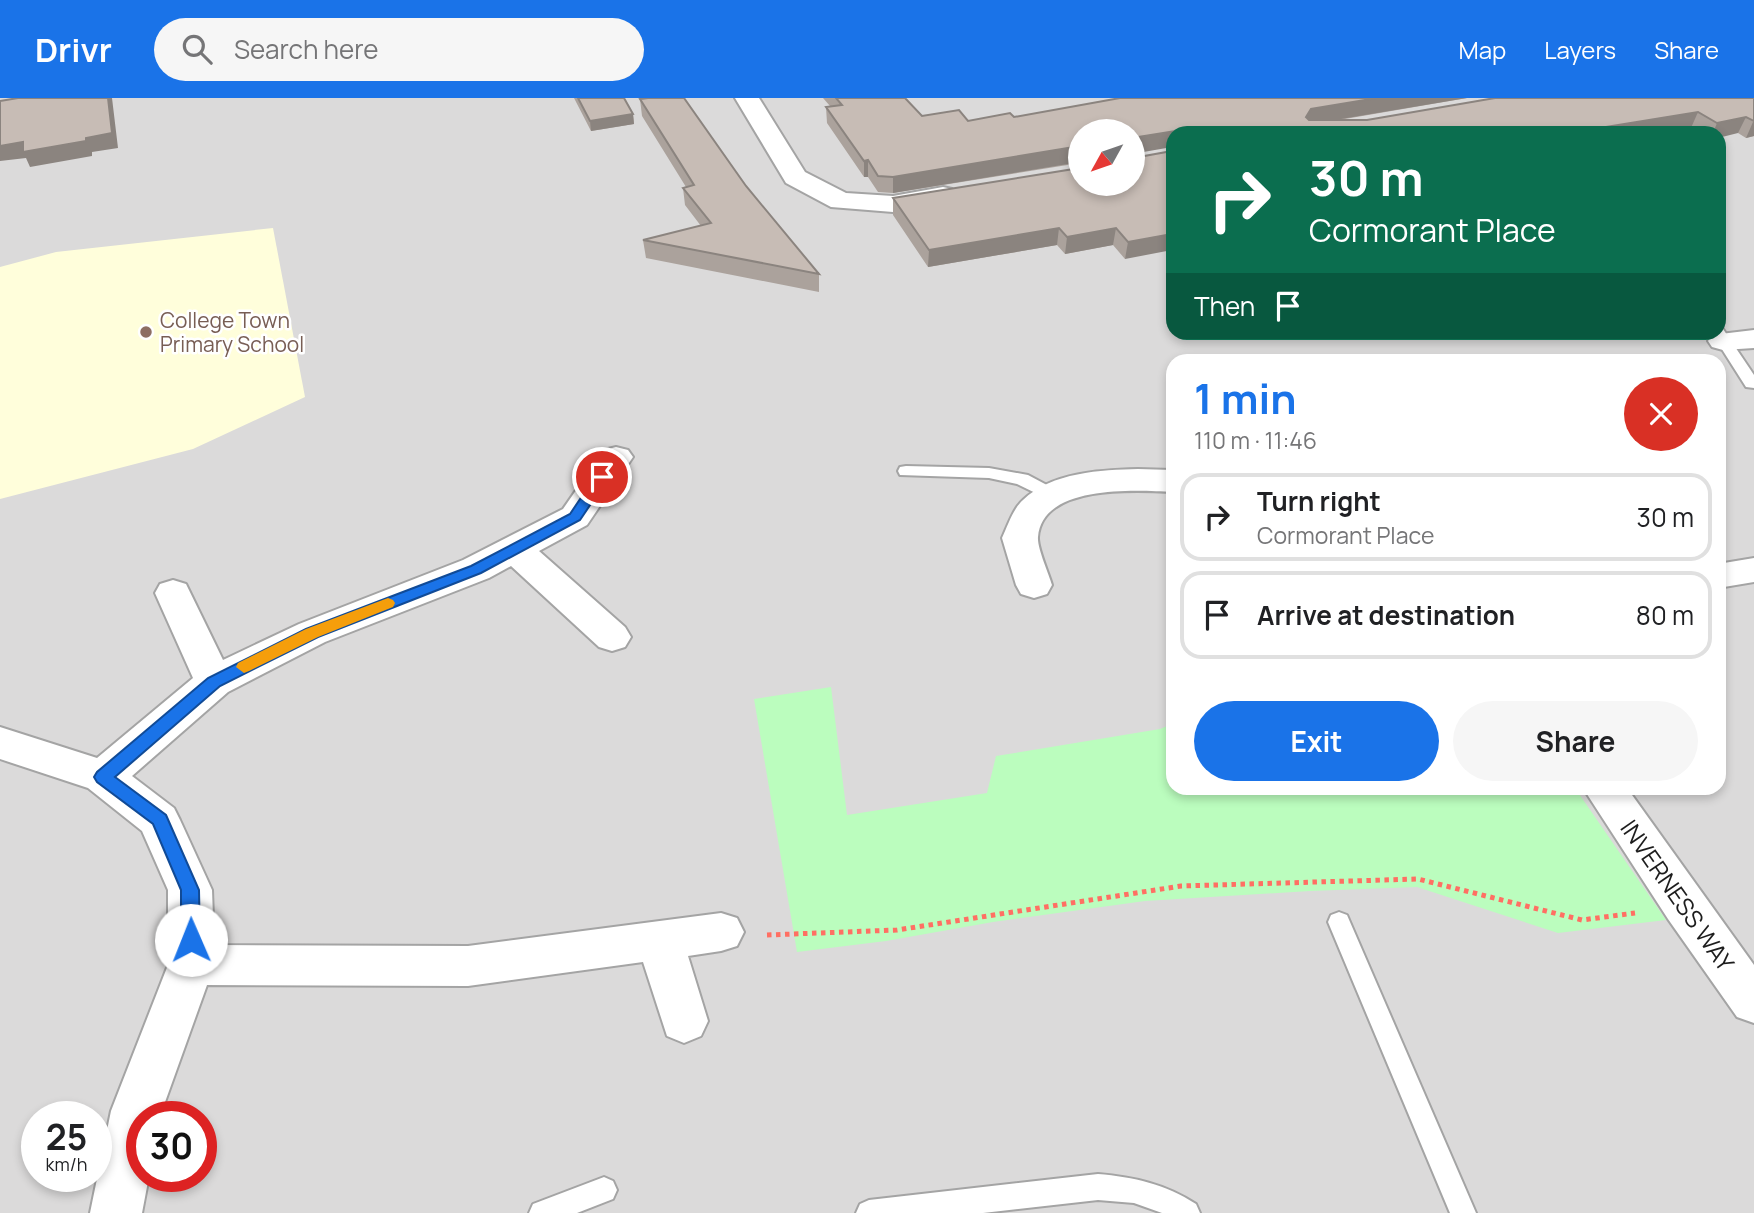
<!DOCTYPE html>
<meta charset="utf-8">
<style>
:root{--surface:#fff;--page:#f6f6f6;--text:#202124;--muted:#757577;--line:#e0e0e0;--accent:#1a73e8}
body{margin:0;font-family:Manrope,sans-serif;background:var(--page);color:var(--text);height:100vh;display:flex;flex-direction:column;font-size:26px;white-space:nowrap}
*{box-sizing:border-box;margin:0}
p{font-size:23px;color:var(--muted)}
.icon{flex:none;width:38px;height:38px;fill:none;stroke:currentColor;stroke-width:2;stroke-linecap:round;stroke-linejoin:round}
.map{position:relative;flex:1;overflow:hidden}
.drawer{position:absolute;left:1166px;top:256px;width:560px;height:441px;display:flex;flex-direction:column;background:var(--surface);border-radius:21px;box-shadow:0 4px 10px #0003}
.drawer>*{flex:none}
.hud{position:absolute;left:1166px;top:28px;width:560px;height:214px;border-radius:21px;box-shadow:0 4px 10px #0003;background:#0b6e4f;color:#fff;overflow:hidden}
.needle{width:46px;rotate:230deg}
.fabs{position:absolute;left:1068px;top:21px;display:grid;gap:14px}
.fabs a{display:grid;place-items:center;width:77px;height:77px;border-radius:50%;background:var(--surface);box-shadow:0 4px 10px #0003;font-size:35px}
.speed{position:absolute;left:21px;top:1003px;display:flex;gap:14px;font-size:35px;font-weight:700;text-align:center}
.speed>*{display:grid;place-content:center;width:91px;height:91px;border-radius:50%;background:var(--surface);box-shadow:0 4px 10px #0003;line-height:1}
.speed small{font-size:18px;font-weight:400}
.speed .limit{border:10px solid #d22;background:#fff;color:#111}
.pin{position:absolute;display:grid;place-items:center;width:60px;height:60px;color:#fff;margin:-30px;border:4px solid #fff;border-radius:50%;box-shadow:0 2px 7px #0007}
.me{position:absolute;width:77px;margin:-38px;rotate:359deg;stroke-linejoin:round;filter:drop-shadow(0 0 5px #0008)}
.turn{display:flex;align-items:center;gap:24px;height:147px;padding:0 28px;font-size:32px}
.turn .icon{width:91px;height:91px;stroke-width:2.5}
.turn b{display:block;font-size:49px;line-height:60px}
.then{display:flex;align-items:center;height:66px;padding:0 28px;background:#0003;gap:14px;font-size:26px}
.round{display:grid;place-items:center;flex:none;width:74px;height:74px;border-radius:37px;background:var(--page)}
.headline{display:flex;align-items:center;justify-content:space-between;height:119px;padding:0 28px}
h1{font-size:42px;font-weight:700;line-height:52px;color:var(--accent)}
.primary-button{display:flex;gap:14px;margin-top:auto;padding:14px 28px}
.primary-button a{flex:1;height:80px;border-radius:42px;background:var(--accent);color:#fff;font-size:28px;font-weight:700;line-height:80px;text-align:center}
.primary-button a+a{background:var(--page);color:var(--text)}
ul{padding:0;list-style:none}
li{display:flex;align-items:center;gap:21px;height:88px;margin:0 14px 10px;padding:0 14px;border:4px solid var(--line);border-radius:21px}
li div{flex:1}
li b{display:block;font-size:26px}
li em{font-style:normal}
header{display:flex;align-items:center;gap:42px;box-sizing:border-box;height:98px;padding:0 35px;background:var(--accent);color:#fff}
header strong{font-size:33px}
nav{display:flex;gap:38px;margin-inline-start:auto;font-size:24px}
.search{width:490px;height:63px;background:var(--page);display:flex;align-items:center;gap:18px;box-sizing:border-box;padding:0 24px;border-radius:38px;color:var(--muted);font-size:26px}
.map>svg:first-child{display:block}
</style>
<header>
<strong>Drivr</strong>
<div class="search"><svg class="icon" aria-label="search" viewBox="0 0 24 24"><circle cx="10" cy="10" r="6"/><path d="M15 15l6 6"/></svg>Search here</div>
<nav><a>Map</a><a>Layers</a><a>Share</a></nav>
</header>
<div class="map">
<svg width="1754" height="1115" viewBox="0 0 1754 1115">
<rect width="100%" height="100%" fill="#efebe2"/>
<!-- residential -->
<path fill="#dbdada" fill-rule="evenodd" d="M0 0H1754V1115H0ZM1080 33H1132V86H1080ZM1172 35H1718V234H1172ZM1172 262H1718V690H1172ZM37 1018H96V1078H37ZM142 1018H201V1078H142Z"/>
<!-- education -->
<path fill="#fffedb" d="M273 130 305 299 193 351 0 401V169L56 154Z"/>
<!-- park -->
<path fill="#bbfdbe" d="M831 589 847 717 987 695 996 658 1160 631 1172 626V690H1575L1666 822 1558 835 1417 789 1310 793 1145 803 993 824 886 843 797 854 754 601Z"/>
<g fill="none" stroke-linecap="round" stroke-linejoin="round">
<!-- service casing -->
<g stroke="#a4a4a4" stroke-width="4">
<path id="service" d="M1718 230 1723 231 1754 277V290L1746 289 1711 234H1718Z
M906 368 989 370 1028 377 1060 394 1063 398 1054 404 1017 386 989 380 900 377 898 373 900 369Z
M1339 814 1347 817 1350 824 1476 1115H1450L1328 824 1331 817Z
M1098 1076C1134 1079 1165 1086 1196 1106L1200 1115H1162L1134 1105 1098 1102 983 1115H856L860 1106 869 1102Z
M604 1079 613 1083 617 1092 613 1101 577 1115H529L533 1106Z"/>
</g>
<!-- minor casing -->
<g stroke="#a4a4a4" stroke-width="4">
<path id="minor" d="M735 0H759L805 74 846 95 893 98 943 89 952 91 956 97 952 103 893 114 831 109 786 85Z
M1754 232V250L1723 252 1712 249 1708 243 1712 237Z
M616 349 628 352 633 359 587 427 539 453 625 529 631 539 625 549 612 553 599 549 511 468 489 480 325 544 228 594 132 678 174 710 180 722 212 792 214 847 468 848 721 815 737 820 744 834 737 848 721 853 688 858 708 923 701 938 684 945 667 938 643 864 468 888 207 887 160 1018H142V1078H149L142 1115H90L111 1013 168 867V792L142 733 88 690 0 661V629L97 660 193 580 155 495 160 486 173 482 186 486 223 562 299 526 463 462 563 411 604 352Z
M1138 371 1172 372V394C1137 392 1042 386 1038 439 1037 450 1049 476 1052 487L1047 496 1034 500 1021 496 1016 487 1002 440C1008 427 1013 411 1023 402 1052 374 1101 372 1138 371Z
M1754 460V484L1718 490V466Z
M1583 690H1627L1754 867V925L1737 919 1668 821Z"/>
</g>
<!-- path -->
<path stroke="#ff6f63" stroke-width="5" stroke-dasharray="4.5 4.5" stroke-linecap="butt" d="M767 837 897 832 1181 788 1418 781 1582 822 1635 815"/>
<!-- service -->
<use href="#service" fill="#fff" fill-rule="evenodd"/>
<!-- minor -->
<use href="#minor" fill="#fff" fill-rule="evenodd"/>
</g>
<!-- wall -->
<path fill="#aba29c" d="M574 0H624L633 16 634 26 591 33Z
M823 0H905L922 18 968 23 1014 19 1120 0H1467L1339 22H1367L1754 0V38L1746 40 1738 35H1700L1691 30 1172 35 1132 56 1133 60 1172 53 1125 161 1113 147 1065 156 1057 147 928 169 893 117V100L1132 86 1080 33V65L893 95 878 94 868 79H864L827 25 826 9 830 8Z
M640 1 746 88 819 176V194L646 160 643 142 701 128 685 107 683 90 686 89 642 18Z"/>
<!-- shaded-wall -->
<path fill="#8b847f" d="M108 0H112L118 50 92 54V58L30 69 26 60 0 63V48L23 44 86 40Z
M1377 0H1467L1317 25 1302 35 1306 19 1311 11Z
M1698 14 1691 30 1659 35H1569Z
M633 16 634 26 591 33 590 23Z
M1746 19 1738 35 1718 40V35H1713L1717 25Z
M1754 23V38L1746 40 1753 24Z
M1176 33V35H1172V49L1132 56V40Z
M1080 48V64L893 95V79Z
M868 62V79H864V63Z
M1059 130 1057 147 928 169 929 152Z
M1116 130 1113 147 1065 156 1067 139Z
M1172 136V152L1125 161 1128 144Z"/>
<!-- building -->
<path fill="#c7bcb5" stroke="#8b847f" stroke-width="2" d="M18 0H108L112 35 86 40V43L23 54V44L0 48V3Z
M578 0H624L633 16 590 23Z
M648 0H684L746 88 819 176 643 142 711 125 683 90 694 87 640 1Z
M836 0H905L922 18 959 12 968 23 1010 15 1014 19 1120 0H1377L1311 11 1306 19 1309 22H1367L1495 0H1754V23L1746 19 1717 25 1698 14 1569 35H1176V33L1132 40V33H1080V48L893 79 878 78 868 62 864 63 826 9 842 7Z
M1132 45 1133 60 1172 53V136L1128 144 1116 130 1067 139 1059 130 929 152 893 100 1080 70V86H1132Z"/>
<!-- route -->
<path fill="#1a73e8" stroke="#114b97" stroke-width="2" d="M602 375 609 379 580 422 481 475 318 539 220 588 115 679 166 717 199 792 200 842 197 847 191 850 184 847 181 842V792L153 726 97 684 94 679 97 674 208 580 306 531 471 468 570 416 597 376Z"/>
<!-- slow -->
<path fill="#f59e0b" d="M388 500 393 502 395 505 393 509 318 539 249 573 244 575 236 569 238 565 306 531Z"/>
<!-- markers -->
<circle fill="#8d6e63" stroke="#fff" stroke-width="2.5" cx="146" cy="234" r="7"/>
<g text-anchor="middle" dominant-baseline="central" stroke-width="5" stroke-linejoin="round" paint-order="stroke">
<!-- far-education labels -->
<g font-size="21" fill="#785e54" stroke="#fff" text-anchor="start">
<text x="160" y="222">College Town<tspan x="160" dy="24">Primary School</tspan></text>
</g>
<!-- street labels -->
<g font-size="24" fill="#1d1d1d" stroke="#fff">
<text transform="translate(1678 797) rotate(55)">INVERNESS WAY</text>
</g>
</g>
</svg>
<div class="fabs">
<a><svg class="needle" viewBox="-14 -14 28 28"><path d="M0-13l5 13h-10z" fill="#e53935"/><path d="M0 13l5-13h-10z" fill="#757577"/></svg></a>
</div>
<div class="speed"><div>25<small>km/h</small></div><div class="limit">30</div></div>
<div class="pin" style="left:602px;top:379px;background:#d93025"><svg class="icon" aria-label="arrive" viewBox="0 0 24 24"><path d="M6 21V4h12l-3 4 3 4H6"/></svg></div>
<svg class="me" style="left:191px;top:842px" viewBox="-20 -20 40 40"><circle r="19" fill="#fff"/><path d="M0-13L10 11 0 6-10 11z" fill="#1a73e8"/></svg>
<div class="hud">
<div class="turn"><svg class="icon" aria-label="right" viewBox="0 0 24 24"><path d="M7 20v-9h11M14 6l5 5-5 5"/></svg><div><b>30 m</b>Cormorant Place</div></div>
<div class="then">Then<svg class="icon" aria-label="arrive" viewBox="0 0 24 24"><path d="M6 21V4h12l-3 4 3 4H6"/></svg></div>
</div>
<section class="drawer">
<div class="headline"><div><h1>1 min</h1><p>110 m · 11:46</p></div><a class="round" style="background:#d93025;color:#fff"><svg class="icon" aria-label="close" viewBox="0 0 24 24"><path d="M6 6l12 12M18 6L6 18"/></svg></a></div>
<ul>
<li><svg class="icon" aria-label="right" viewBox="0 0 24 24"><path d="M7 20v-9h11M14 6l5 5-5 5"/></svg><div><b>Turn right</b><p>Cormorant Place</p></div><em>30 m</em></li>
<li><svg class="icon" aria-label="arrive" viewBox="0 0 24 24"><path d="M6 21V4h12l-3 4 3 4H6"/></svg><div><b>Arrive at destination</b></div><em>80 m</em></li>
</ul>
<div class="primary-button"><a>Exit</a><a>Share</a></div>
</section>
</div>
